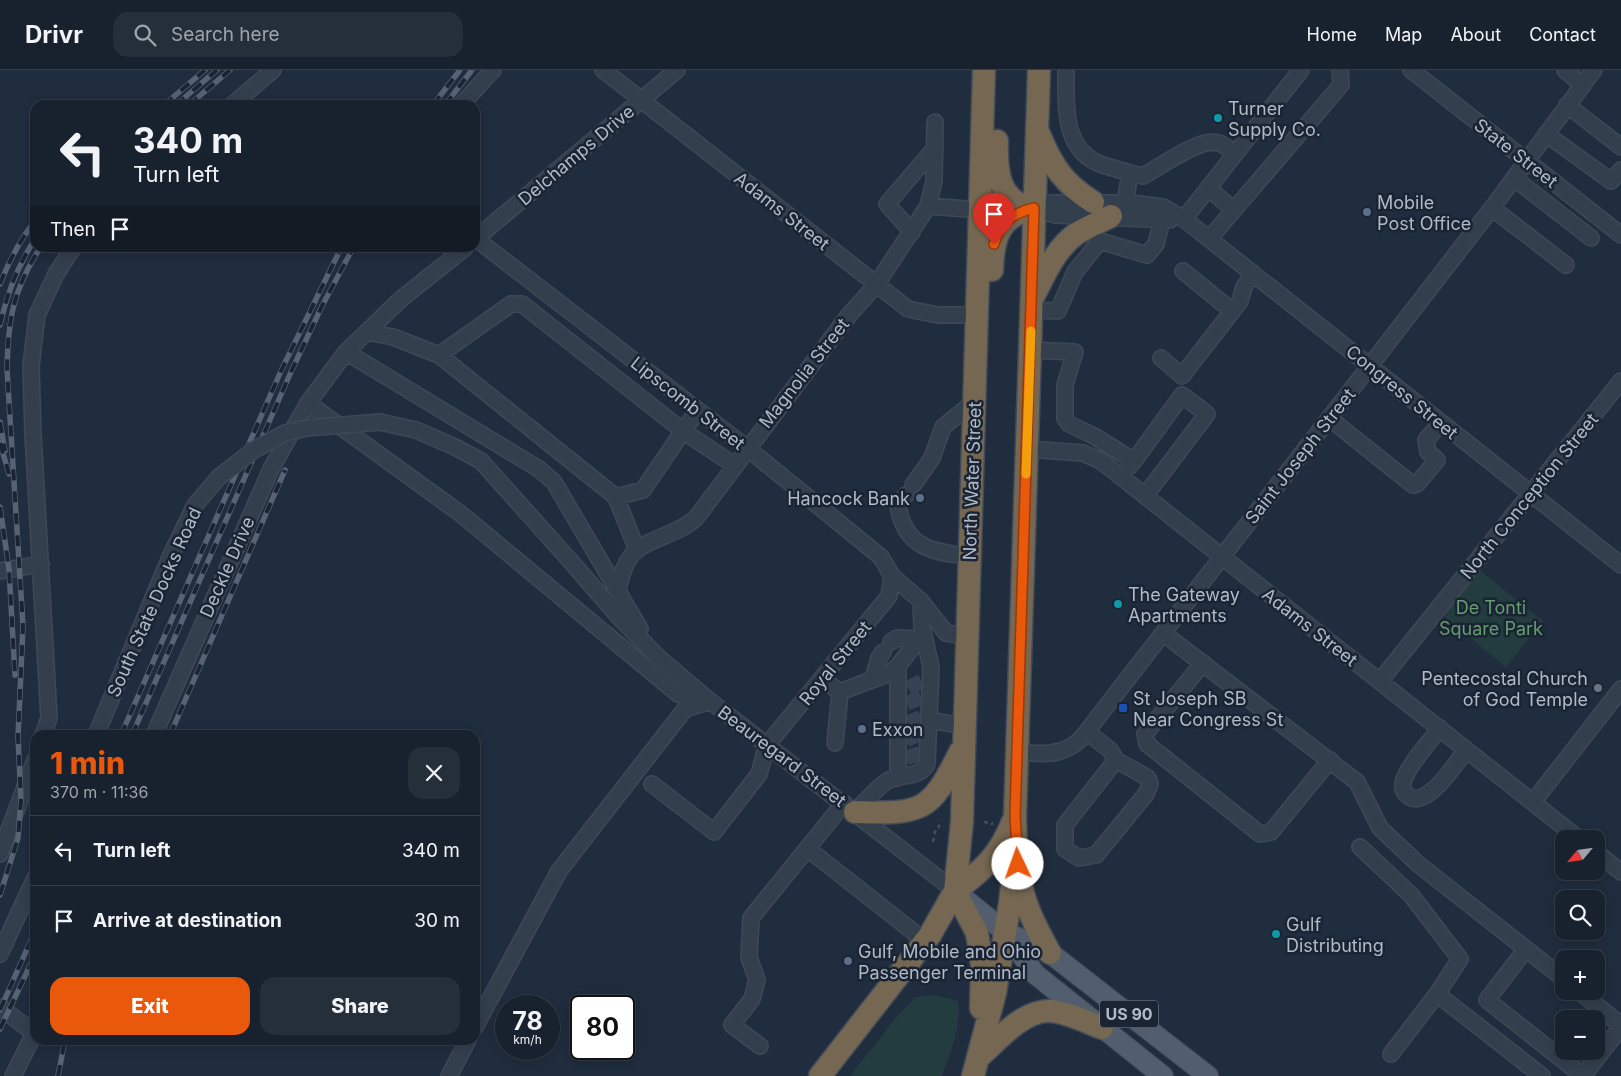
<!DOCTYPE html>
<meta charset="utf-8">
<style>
:root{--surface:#18222e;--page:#252f3a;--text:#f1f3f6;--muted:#9fa4aa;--line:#363f4a;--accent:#ea580c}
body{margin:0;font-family:Inter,sans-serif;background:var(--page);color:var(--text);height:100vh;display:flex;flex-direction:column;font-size:19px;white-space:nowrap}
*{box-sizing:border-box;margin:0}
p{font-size:16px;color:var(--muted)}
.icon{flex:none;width:28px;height:28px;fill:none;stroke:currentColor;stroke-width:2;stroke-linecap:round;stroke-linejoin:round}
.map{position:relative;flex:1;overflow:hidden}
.drawer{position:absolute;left:30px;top:660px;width:450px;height:315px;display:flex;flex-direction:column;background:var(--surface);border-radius:15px;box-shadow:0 2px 12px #0003,0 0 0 1px var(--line)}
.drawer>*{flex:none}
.guide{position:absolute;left:30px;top:30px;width:450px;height:152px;border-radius:15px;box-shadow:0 2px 12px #0003,0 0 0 1px var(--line);background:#18222e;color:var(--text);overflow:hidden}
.needle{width:32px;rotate:241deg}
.controls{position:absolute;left:1555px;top:760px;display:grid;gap:10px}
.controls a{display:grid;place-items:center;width:50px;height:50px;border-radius:10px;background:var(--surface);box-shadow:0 2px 12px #0003,0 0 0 1px var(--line);font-size:25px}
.speed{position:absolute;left:495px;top:925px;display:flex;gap:10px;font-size:25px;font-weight:700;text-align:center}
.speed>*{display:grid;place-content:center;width:65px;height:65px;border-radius:50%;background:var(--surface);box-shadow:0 2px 12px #0003,0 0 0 1px var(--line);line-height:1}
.speed small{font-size:12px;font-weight:400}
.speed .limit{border:2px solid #111;border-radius:8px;background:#fff;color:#111}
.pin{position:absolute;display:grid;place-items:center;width:42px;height:42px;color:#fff;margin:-51px -21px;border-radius:50% 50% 50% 0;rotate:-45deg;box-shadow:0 0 5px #0007}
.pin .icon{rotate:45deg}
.me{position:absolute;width:55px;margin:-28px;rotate:357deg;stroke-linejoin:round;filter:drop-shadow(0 0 4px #0008)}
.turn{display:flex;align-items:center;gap:18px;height:105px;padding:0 20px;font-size:22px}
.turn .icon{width:65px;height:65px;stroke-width:2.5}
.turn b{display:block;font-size:35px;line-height:42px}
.then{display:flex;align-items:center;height:48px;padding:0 20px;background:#0003;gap:10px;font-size:19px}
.round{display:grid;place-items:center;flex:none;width:52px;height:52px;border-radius:15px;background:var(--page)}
.headline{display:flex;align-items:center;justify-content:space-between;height:85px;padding:0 20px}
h1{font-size:30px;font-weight:800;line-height:38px;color:var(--accent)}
.button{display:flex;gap:10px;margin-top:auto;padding:10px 20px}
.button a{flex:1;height:58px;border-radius:15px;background:var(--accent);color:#fff;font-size:20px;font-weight:800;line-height:58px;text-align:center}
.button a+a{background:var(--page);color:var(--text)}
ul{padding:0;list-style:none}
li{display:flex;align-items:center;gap:15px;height:70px;padding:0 20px;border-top:1px solid var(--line)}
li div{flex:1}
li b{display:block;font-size:19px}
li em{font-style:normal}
header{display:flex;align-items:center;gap:30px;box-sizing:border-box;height:70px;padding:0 25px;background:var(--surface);border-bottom:1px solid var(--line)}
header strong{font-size:24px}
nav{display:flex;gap:28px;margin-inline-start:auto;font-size:18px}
.search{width:350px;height:45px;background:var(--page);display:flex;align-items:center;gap:12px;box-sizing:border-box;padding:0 18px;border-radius:15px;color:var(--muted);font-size:19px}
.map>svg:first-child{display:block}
</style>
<header>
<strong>Drivr</strong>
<div class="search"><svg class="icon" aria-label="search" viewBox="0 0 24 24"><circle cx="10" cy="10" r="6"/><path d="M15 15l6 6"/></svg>Search here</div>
<nav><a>Home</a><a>Map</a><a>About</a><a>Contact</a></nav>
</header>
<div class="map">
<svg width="1621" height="1006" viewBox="0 0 1621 1006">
<rect width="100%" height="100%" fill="#202d3e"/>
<!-- green -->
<path fill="#223c3f" d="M1477 498 1543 551 1506 597 1440 543Z
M934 925 958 931C961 957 951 982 942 1006H850L898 945 916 927Z"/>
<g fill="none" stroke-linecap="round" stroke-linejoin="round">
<!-- minor-tunnel -->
<path stroke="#364253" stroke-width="15" stroke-dasharray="15 8" stroke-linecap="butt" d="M908 618 923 611
M907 633 922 628
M907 653 922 647
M906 670 921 663
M906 688 921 683"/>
<!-- minor casing -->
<g stroke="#3e4857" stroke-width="18">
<path id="minor" d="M603 0 908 239 938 245H977
M1066 0C1066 33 1062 77 1098 93 1112 99 1129 102 1143 106 1160 97 1200 67 1218 73 1224 74 1230 80 1235 84
M1411 0 1621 165
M1565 0 1582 15
M232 35 273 0
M461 35 493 0
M1567 35 1621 77
M1546 64 1611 111 1621 100
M1514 108 1591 168
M1208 118 1234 140
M1125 133 1130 103
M928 136 980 140
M1034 138 1050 133H1131L1163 137 1184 149 1621 495
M1034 138 1055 145 1170 150
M1492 138 1566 195
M1184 149 1301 0
M912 162 887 134 935 78
M475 168 747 378 881 487 892 506 921 531 946 563 967 566
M475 169 677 0
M1209 169 1341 15 1340 0
M1183 201 1232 241
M1031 240 1058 241 1075 202 1100 171 1147 185 1156 174 1162 150
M367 262 393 267 439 285 616 427 637 480
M1030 280 1075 282 1065 315V348L1069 354 1094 366 1134 391 1128 398
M346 282 539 399 554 412 640 559
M439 285 511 234H522L683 361 643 420 616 427
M1161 288 1182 306 1240 231 1244 217 1253 203
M308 333 461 444 678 624 710 631
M698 340 683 361 734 395
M1329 348 1413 415 1417 414 1437 390 1428 382 1426 370 1440 354
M1027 379 1083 383 1101 391 1579 769
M1134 391 1182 325 1207 344 1145 426
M913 415 932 388 943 357 974 332
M906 425 898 435C904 478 934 483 971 486
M574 495 618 546 658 587 710 631 955 821
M0 501 41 494
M618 520C621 508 623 496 631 486 645 468 677 466 696 448L849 245 876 215 928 136 934 111 935 52
M1163 563 1357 712 1380 758 1418 794 1564 909
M891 572 897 568 919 569
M1203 593 1145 664 1147 674 1260 764 1271 762 1330 690
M898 596V708
M822 609 840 622 890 603 898 596 923 564
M873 609 879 588 883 582
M1380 611 1621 311
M929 650 964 656
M1440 658C1429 673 1414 688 1406 705 1403 710 1401 718 1405 723 1423 746 1457 692 1466 680
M1087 662 1110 680 1116 690 1148 708 1150 714 1146 724 1096 785 1079 788 1065 779V755L1116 690
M43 665 49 648 33 364 31 296 37 245 56 204 73 178
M154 665 271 399 308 333 346 282 401 229 465 178
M835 673 840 622
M1017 682C1041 684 1062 687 1081 669L1492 138 1594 0
M652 714 714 762 759 704 767 675 889 526 892 506
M1533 732 1621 619
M855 742C864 733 879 715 889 710 903 703 918 709 927 694L931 597 922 557 921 531
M1360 777 1411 825 1460 889 1437 924 1542 1006
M808 779 925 871
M1596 782 1621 802
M0 784 35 690
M1526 879 1487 930 1583 1006
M0 884 35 808
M1579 921 1621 955
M0 937 34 963
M475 957 559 801 685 639 708 632
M760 976 732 955 752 929 757 910 749 887 751 848 844 733
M1391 984 1437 924
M13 1006 35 962
M449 1006 468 970
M1583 1006 1621 957"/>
</g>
<!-- major casing -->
<g stroke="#3e4857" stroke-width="22">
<path id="major" d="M956 822 1004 861 1050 883 1208 1006
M1006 863 1035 904 1163 1006"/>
</g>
<!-- highway casing -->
<g stroke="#404a59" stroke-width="25">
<path id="highway" d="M1039 64C1052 96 1063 113 1093 132
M997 71C996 100 998 134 1034 138
M992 200C993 167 999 146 1034 138
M1034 225C1045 204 1056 178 1076 164 1087 157 1100 152 1111 146
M855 742C922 744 930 743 960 682
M1019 803C1022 831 1036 858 1050 883
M955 821 977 863 982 895 981 938
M955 821C983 800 1000 785 1013 751
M979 987C998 970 1023 940 1050 941 1067 942 1086 952 1102 958
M820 1006 930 865 955 821 962 751 984 0
M973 1006 995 923 1010 833 1016 780 1015 746 1039 0"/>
</g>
<!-- path -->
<path stroke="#3b5557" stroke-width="2.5" stroke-dasharray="4 4" stroke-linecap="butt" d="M984 752 992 753V755
M933 772 936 758 939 757V750"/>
<!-- minor -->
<use href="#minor" stroke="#343f4e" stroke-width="15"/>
<!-- major -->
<use href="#major" stroke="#525e6e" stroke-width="20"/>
<!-- highway -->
<use href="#highway" stroke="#756751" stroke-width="22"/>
<!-- rail casing -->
<g stroke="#566375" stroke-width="5.5">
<path id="rail" d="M164 35 205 0
M176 35 217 0
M189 35 230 0
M433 35 460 0
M445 35 472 0
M0 214C9 191 20 170 35 151
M0 255C7 223 17 197 35 169
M0 352 5 381
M0 373 9 404
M0 437 9 499 15 605
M121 665 281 301 341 178
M132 665 290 304 322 236 353 178
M170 665 285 400
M0 825 18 768 21 730 18 667 23 556 7 299C8 250 13 220 40 178
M0 940 35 861
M0 959 35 885
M58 1006 65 970"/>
</g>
<!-- rail -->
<use href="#rail" stroke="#1a2433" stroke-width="4" stroke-dasharray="11" stroke-linecap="butt"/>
<!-- minor-bridge casing -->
<g stroke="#3e4857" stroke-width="18" stroke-linecap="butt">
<path id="minor-bridge" d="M96 665 171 485 195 435 219 407 254 380 285 363 307 358 380 352 416 360 455 377 481 391 574 495"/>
</g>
<!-- minor-bridge -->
<use href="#minor-bridge" stroke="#343f4e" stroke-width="15"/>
</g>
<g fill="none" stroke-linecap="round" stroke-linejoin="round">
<!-- route casing -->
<g stroke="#983908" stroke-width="12">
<path id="route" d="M994 174C1000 152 1013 143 1034 138L1015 746 1018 794"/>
</g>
<!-- route -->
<use href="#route" stroke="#ea580c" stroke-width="9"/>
<!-- slow -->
<path stroke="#f59e0b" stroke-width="9" d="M1026 404 1031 261"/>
</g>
<!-- markers -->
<g fill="#0f9aa8" stroke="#1a2433" stroke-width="2">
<circle cx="1218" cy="48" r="5"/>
<circle cx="1118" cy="534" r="5"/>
<circle cx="1276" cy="864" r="5"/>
</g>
<g fill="#5c6f8a" stroke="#1a2433" stroke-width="2">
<circle cx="1367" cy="142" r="5"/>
<circle cx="920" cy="428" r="5"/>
<circle cx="862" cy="659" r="5"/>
<circle cx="848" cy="891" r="5"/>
</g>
<circle fill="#6b7280" stroke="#1a2433" stroke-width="2" cx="1598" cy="618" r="5"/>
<rect fill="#1a4fb4" stroke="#1a2433" stroke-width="2" x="1118" y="633" width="10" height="10" rx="2.5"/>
<g text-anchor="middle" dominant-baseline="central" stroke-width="5" stroke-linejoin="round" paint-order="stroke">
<!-- shield labels -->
<rect fill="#1a2433" stroke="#838d9c" stroke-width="1" x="1100" y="930.5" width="58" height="27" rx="4"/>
<g font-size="16" font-weight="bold" fill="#b0bac9">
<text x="1129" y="944">US 90</text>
</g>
<!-- poi labels -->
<g font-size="18" fill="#b0bac9" stroke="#1a2433" text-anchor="start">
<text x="1228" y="38">Turner<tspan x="1228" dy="21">Supply Co.</tspan></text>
<text x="1377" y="132">Mobile<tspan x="1377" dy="21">Post Office</tspan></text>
<text x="910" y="428" text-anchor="end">Hancock Bank</text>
<text x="1128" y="524">The Gateway<tspan x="1128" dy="21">Apartments</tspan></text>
<text x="1588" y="608" text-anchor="end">Pentecostal Church<tspan x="1588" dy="21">of God Temple</tspan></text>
<text x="1133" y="628">St Joseph SB<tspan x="1133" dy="21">Near Congress St</tspan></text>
<text x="872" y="659">Exxon</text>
<text x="1286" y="854">Gulf<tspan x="1286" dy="21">Distributing</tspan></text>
<text x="858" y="881">Gulf, Mobile and Ohio<tspan x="858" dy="21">Passenger Terminal</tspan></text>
</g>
<!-- street labels -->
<g font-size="18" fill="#b0bac9" stroke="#1a2433">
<text transform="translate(1516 83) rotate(38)">State Street</text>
<text transform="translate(576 85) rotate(-40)">Delchamps Drive</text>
<text transform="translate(782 141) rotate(38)">Adams Street</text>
<text transform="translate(804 303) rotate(-52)">Magnolia Street</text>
<text transform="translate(1402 322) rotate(39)">Congress Street</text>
<text transform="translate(688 333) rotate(38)">Lipscomb Street</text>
<text transform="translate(1300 386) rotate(-52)">Saint Joseph Street</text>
<text transform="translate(972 411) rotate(-88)">North Water Street</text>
<text transform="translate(1529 426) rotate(-51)">North Conception Street</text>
<text transform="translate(227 497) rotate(-66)">Deckle Drive</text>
<text transform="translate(154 532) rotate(-66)">South State Docks Road</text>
<text transform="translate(1310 557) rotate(38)">Adams Street</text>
<text transform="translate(835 593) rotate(-51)">Royal Street</text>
<text transform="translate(782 686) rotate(37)">Beauregard Street</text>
</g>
<!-- park labels -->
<g font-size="18" fill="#649d71" stroke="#1a2433">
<text x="1491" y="537">De Tonti<tspan x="1491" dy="21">Square Park</tspan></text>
</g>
</g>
</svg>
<div class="controls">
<a><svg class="needle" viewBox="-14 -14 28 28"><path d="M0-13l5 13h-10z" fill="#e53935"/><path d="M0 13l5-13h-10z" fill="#9fa4aa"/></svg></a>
<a><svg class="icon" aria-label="search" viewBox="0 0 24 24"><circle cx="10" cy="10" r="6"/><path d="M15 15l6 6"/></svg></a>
<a>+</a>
<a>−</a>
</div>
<div class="speed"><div>78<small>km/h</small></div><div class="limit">80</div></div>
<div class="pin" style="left:994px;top:174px;background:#d93025"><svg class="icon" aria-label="arrive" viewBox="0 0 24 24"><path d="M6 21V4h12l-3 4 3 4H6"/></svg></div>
<svg class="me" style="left:1018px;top:794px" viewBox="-20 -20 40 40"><circle r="19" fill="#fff"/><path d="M0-13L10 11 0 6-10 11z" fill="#ea580c"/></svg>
<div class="guide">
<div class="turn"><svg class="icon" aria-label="left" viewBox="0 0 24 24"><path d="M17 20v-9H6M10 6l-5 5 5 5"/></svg><div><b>340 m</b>Turn left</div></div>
<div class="then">Then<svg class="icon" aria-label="arrive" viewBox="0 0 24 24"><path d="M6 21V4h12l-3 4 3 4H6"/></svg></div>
</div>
<section class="drawer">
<div class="headline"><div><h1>1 min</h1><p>370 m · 11:36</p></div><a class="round"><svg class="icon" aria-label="close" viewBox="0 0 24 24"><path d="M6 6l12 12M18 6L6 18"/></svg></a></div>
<ul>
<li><svg class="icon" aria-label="left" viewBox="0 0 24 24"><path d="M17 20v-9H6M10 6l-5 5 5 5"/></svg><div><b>Turn left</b></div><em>340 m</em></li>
<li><svg class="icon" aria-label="arrive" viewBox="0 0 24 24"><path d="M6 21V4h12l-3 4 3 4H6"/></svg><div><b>Arrive at destination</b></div><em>30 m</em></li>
</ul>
<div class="button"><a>Exit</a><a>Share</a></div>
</section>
</div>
